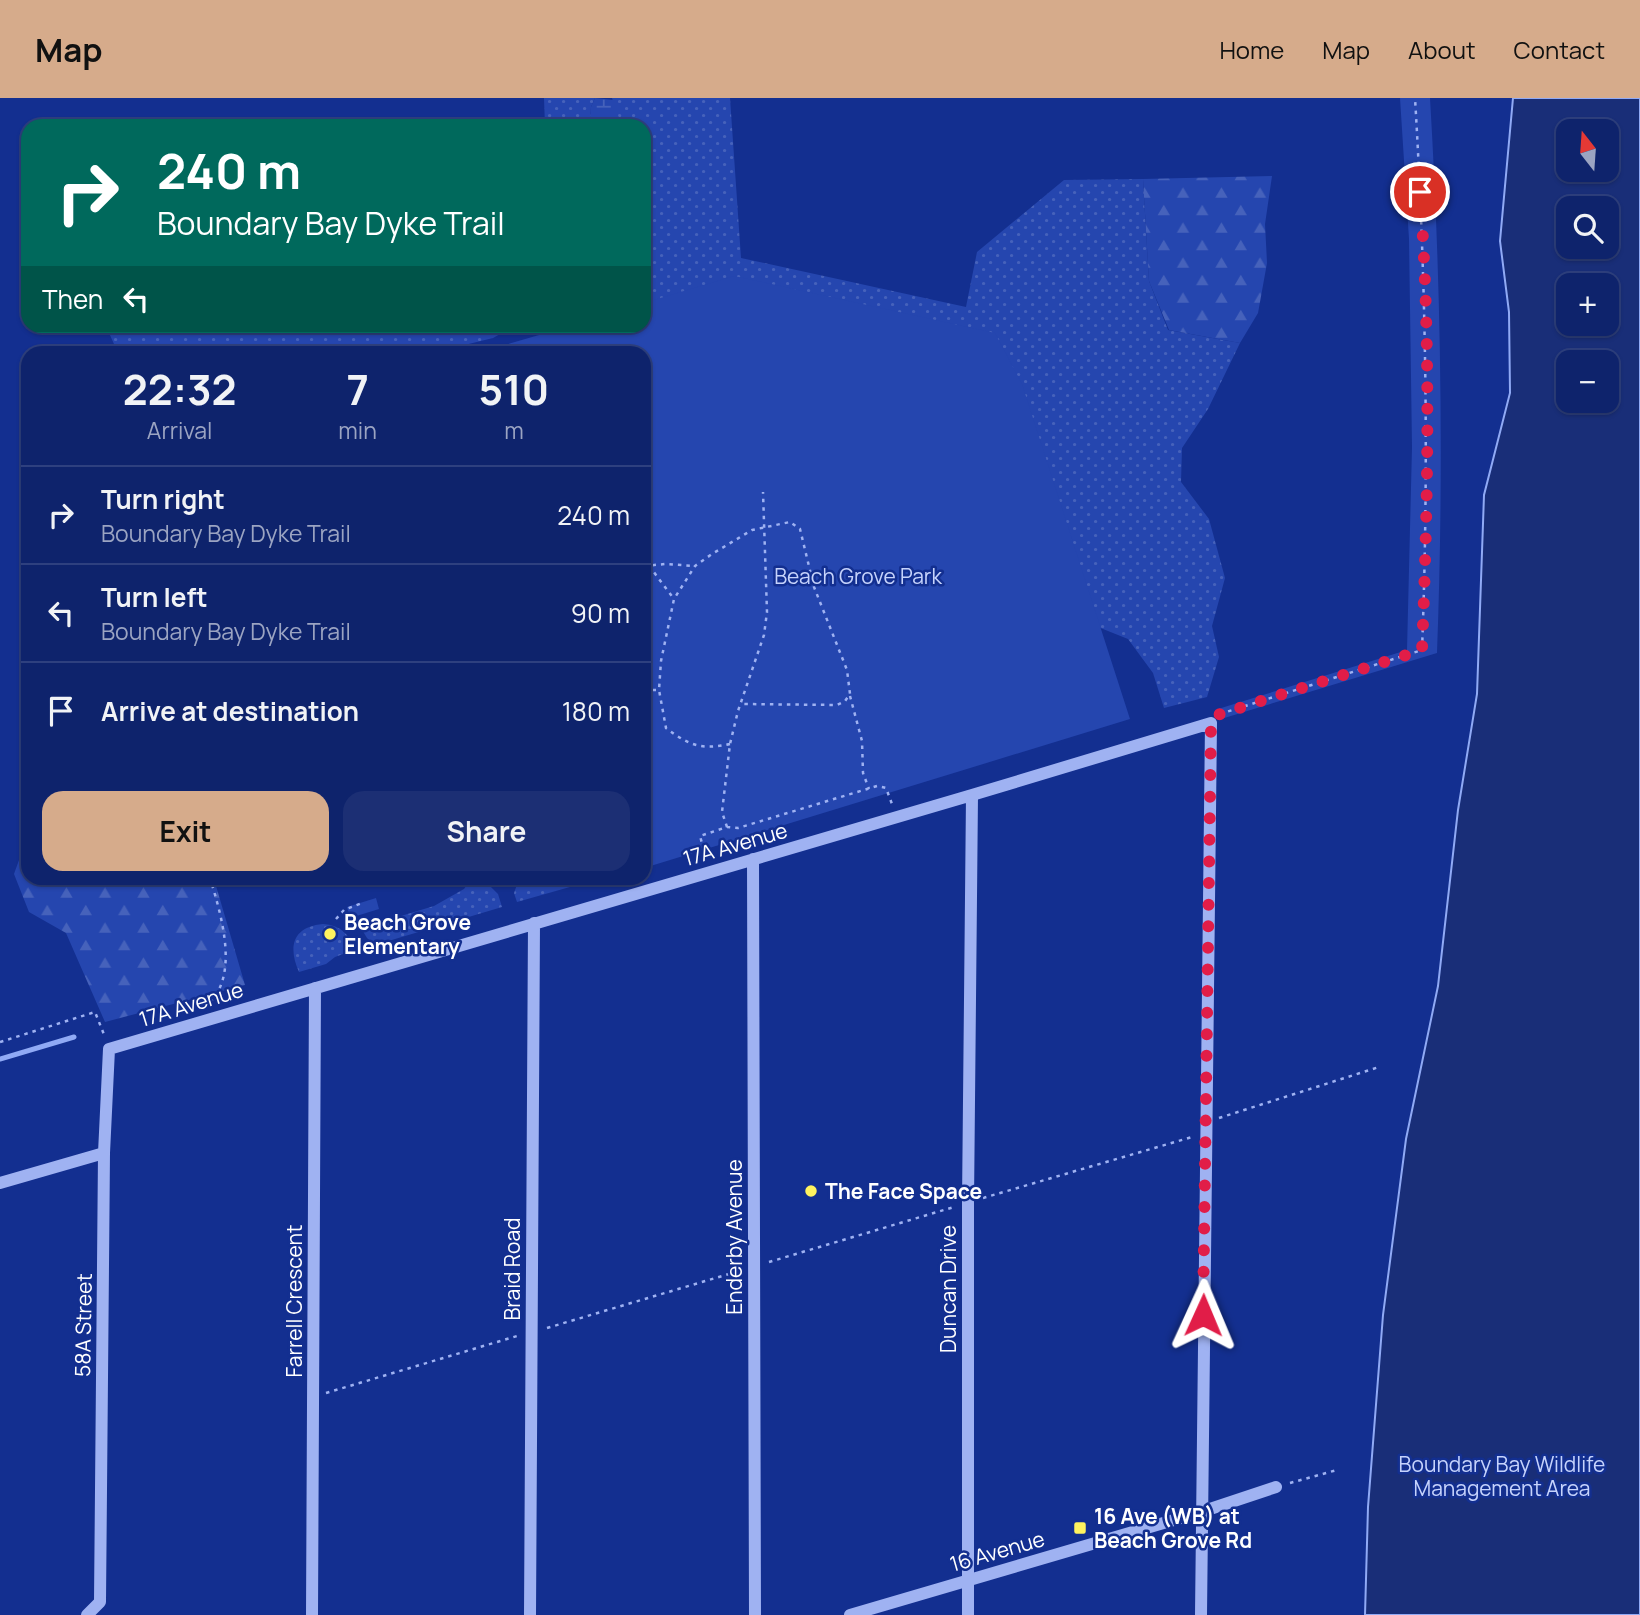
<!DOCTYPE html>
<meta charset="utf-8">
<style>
:root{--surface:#0e236c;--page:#1c2f74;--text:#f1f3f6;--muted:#9ba4c2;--line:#2e407f;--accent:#d6ab8b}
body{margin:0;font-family:Manrope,sans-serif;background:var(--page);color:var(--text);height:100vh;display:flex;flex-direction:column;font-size:26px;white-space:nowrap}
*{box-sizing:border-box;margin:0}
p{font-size:23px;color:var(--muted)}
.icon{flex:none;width:38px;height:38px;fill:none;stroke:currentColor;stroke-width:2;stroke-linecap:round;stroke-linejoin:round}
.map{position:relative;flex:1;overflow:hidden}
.sheet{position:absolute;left:21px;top:248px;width:630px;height:539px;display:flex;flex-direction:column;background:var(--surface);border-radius:21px;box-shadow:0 2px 5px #0004,0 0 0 2px var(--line)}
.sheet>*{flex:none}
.top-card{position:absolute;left:21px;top:21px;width:630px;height:214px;border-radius:21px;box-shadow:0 2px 5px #0004,0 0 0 2px var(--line);background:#00695c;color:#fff;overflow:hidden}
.needle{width:46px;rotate:343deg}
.fabs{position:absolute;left:1556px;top:21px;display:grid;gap:14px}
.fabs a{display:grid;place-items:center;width:63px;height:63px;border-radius:14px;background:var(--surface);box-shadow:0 2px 5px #0004,0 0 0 2px var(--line);font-size:35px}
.pin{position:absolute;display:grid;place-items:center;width:60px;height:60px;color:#fff;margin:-30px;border:4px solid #fff;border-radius:50%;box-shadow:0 2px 7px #0007}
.me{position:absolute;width:77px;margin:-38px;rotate:1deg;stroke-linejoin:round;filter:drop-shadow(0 0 5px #0008)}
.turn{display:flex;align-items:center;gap:24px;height:147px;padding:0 21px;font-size:32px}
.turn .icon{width:91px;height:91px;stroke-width:2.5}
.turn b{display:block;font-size:49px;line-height:60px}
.then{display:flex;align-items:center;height:66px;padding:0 21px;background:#0003;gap:14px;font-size:26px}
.eta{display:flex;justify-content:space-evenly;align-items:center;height:119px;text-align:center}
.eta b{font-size:42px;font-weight:700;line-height:49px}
.button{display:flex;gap:14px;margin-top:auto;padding:14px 21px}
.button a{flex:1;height:80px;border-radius:21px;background:var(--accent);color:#111;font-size:28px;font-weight:700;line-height:80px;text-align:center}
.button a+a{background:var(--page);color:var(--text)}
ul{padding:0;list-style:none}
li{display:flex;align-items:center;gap:21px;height:98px;padding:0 21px;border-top:2px solid var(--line)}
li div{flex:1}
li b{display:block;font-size:26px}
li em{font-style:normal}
header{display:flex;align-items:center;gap:42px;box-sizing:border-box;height:98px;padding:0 35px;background:var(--accent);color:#111}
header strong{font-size:33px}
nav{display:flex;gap:38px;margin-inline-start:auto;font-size:24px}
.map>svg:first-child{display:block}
</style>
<header>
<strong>Map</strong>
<nav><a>Home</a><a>Map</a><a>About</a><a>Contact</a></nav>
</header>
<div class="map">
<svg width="1640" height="1517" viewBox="0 0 1640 1517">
<defs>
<pattern id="grass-dots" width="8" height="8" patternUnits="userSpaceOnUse" patternTransform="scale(1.75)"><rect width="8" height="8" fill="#2546af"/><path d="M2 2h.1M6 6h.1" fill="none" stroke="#4662bb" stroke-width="1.8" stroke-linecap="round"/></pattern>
<pattern id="forest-firs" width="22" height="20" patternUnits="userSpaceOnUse" patternTransform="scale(1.75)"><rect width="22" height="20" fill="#2546af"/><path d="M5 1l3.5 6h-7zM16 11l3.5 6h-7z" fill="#4662bb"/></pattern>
<pattern id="wetland-marsh" width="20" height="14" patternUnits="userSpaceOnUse" patternTransform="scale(1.75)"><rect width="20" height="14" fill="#2546af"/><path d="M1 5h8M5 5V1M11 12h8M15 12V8" fill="none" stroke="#4662bb"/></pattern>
</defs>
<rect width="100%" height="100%" fill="#132f90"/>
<!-- grass -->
<path fill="url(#grass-dots)" d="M544 0H595L591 9 590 28H545Z
M612 0H730L741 160 966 209 977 154 1064 82 1143 81 1149 183 1168 232 1240 245 1208 311 1182 350 1181 384 1209 421 1225 480 1212 528 1219 559 1207 599 1164 610 1153 575 1128 541 1083 523 644 225V28H621Z
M106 228H642L633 240 511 230 493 240 428 256 118 255Z
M476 781H483L498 796 502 809 375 847 367 840 361 830 434 808 464 791 469 784Z
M519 781V780L598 781 517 804 514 795Z
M323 826C340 827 350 836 354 852L335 859 326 866 299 874C288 849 292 829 323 826Z"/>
<!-- forest -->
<path fill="url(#forest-firs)" d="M1272 78 1265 126 1267 165 1258 215 1240 245 1169 232 1149 183 1143 81Z
M28 737V780L214 781 245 887 105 924 66 835 29 814 14 776Z"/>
<!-- wetland -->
<path fill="url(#wetland-marsh)" d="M595 0 614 2 621 28H590L591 9Z"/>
<!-- park -->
<path fill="#2546af" d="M1400 0H1430C1441 185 1444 370 1437 555L1221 621 1218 611 1407 552 1412 349 1409 141Z
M734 178 995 235 1022 286 1130 621 644 770V256L477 255 570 228H644V205Z
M376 800 379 811 350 820 347 809Z"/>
<!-- water -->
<path fill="#192e78" stroke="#90aaf5" stroke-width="2" fill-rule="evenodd" d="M1513 0H1640V1517H1365L1368 1409 1383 1217 1406 1041 1438 888 1458 712 1477 596 1484 397 1510 295 1509 214 1500 143ZM1568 33H1606V72H1568ZM1568 110H1606V149H1568ZM1568 187H1606V226H1568ZM1568 264H1606V303H1568Z"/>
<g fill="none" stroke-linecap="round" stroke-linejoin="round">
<!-- stream -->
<path stroke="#90aaf5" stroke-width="5" d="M0 961 74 939"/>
<!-- path -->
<path stroke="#9fb2f2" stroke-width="2.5" stroke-dasharray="3.5 5" stroke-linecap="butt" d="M644 461 674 501
M644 468 665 466 695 468
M644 592H658
M850 598 862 643 863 675 869 691
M1220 616 1422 552C1429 367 1426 184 1415 0
M730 646C701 652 690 648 666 630L659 592 661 563 674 501 695 468 712 456 752 432 790 424 800 431 814 489 847 572 850 596 845 603 837 607 741 606
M727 729 722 714 730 646 738 613 764 537 767 514 763 394
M706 760 700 738 727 729 738 730 877 688 886 690 892 706
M336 821 344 812 362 805
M210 904C239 875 221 816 210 780
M0 944 95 914 105 939
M1219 1020 1379 969
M983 1100 1192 1039
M769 1164 954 1109
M547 1230 739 1173
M326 1295 517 1238
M1290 1385 1337 1372"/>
<!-- minor -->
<path stroke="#9fb2f2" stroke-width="12" d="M753 761 755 1517
M0 1085 104 1055
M87 1517 100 1504 104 1055 109 951 972 697 1211 625 1201 1517
M312 1517 315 890
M530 1517 534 825
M850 1517 1201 1414 1276 1389
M968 1517V1105L972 697"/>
</g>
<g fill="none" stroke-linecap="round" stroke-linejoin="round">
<!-- route -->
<path stroke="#e11d48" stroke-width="12" stroke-dasharray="0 21.6" d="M1203 1217 1211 625 1217 617 1422 552C1428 400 1431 245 1420 94"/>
</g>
<!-- markers -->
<g fill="#fff35f" stroke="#132f90" stroke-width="2.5">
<circle cx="330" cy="836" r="7"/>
<circle cx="811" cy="1093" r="7"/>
<rect x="1073" y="1423" width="14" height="14" rx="3.5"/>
</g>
<g text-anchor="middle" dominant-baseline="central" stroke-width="5" stroke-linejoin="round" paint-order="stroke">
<!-- park labels -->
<g font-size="21" fill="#c6d3fc" stroke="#132f90">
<text x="858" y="478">Beach Grove Park</text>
<text x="1502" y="1366">Boundary Bay Wildlife<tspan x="1502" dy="24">Management Area</tspan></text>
</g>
<!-- street labels -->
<g font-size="21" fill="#fff" stroke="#132f90">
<text transform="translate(735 746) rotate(-16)">17A Avenue</text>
<text transform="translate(191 906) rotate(-17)">17A Avenue</text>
<text transform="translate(734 1139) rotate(-90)">Enderby Avenue</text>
<text transform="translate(512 1171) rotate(-90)">Braid Road</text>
<text transform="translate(948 1191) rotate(-90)">Duncan Drive</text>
<text transform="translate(294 1203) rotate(-90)">Farrell Crescent</text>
<text transform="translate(83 1227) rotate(-89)">58A Street</text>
<text transform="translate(997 1453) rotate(-16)">16 Avenue</text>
</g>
<!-- poi labels -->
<g font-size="21" font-weight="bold" fill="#fff" stroke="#132f90" text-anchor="start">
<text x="344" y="824">Beach Grove<tspan x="344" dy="24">Elementary</tspan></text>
<text x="825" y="1093">The Face Space</text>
<text x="1094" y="1418">16 Ave (WB) at<tspan x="1094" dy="24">Beach Grove Rd</tspan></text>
</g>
</g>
</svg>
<div class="fabs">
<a><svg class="needle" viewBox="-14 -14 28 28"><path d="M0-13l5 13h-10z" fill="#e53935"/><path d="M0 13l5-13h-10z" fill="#9ba4c2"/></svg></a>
<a><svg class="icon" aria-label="search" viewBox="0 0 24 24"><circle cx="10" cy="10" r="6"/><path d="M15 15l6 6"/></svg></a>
<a>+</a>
<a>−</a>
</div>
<div class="pin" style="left:1420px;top:94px;background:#d93025"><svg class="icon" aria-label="arrive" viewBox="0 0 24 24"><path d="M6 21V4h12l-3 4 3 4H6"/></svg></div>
<svg class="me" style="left:1203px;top:1217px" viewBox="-20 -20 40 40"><path d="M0-17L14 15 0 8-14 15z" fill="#e11d48" stroke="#fff" stroke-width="4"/></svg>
<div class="top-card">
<div class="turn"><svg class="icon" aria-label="right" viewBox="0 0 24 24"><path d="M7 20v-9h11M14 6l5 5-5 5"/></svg><div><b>240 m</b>Boundary Bay Dyke Trail</div></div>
<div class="then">Then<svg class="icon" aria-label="left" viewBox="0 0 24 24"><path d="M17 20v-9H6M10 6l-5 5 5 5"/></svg></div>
</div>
<section class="sheet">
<div class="eta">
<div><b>22:32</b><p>Arrival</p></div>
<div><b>7</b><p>min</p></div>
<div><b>510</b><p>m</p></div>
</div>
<ul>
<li><svg class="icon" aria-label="right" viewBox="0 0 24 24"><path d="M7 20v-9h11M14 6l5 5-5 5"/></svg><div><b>Turn right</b><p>Boundary Bay Dyke Trail</p></div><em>240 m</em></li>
<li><svg class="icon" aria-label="left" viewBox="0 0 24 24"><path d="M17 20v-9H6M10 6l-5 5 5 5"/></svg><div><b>Turn left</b><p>Boundary Bay Dyke Trail</p></div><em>90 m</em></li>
<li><svg class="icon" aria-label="arrive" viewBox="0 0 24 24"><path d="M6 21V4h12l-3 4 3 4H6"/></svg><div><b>Arrive at destination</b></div><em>180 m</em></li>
</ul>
<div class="button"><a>Exit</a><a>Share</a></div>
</section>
</div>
